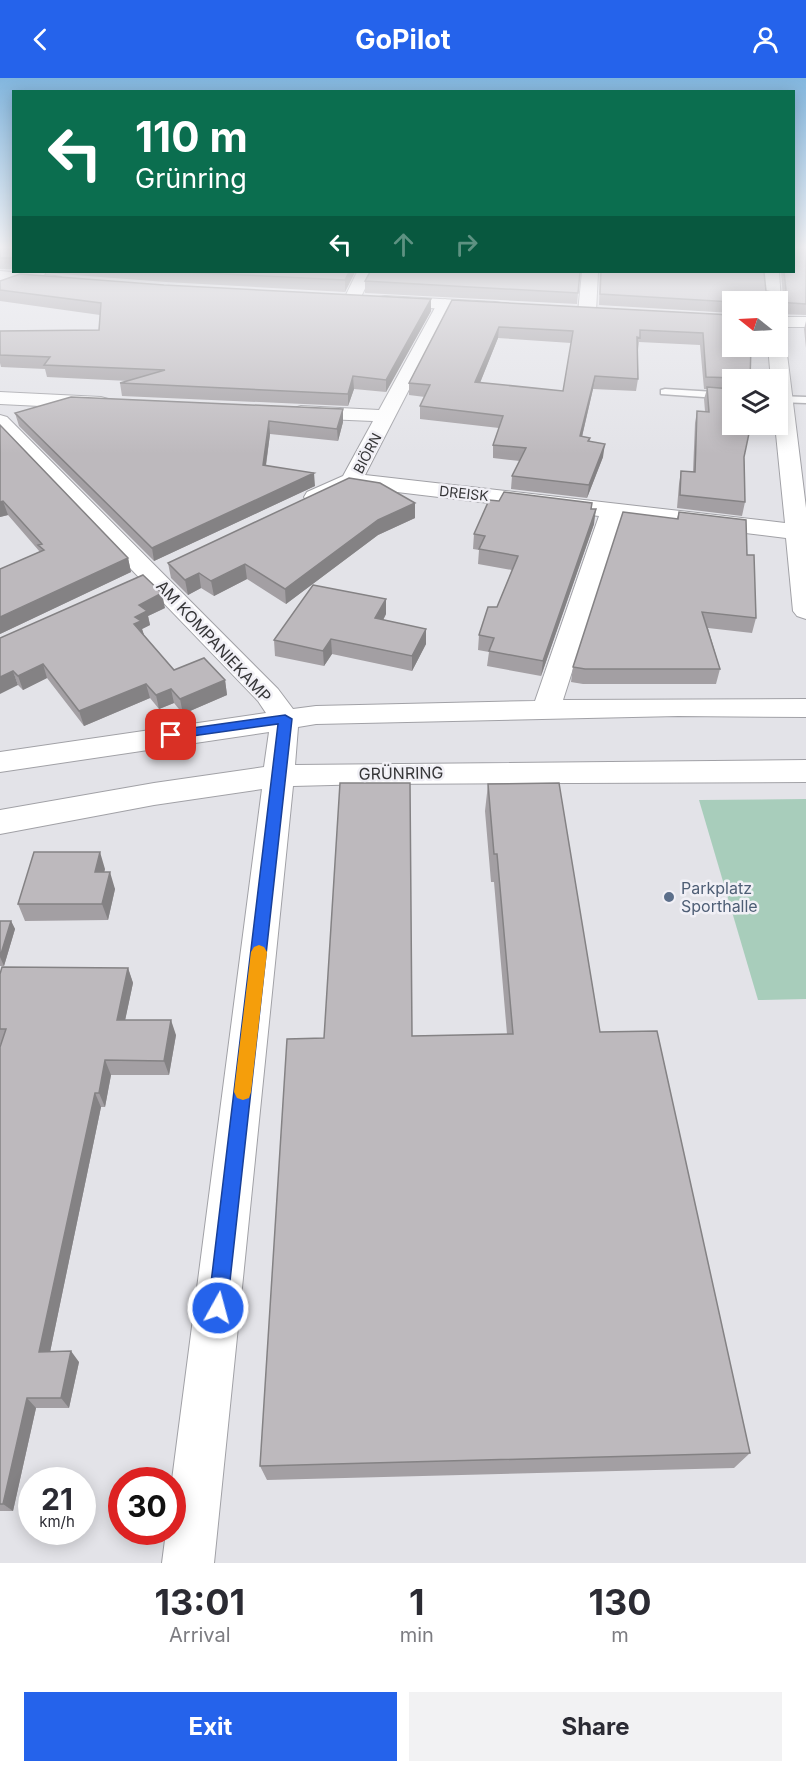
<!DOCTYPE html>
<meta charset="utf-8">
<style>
:root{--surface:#fff;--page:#f2f2f3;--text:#2b2b33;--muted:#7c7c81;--accent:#2563eb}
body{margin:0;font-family:Inter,sans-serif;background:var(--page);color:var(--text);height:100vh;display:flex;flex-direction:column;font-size:22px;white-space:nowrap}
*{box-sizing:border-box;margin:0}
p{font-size:20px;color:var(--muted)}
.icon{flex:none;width:33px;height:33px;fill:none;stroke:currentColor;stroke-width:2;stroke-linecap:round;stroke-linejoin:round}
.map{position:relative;height:1485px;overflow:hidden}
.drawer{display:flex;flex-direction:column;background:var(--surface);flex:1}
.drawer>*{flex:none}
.top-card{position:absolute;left:12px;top:12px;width:783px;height:183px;border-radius:0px;box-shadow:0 3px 15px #0003;background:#0b6e4f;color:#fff;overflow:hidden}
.needle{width:39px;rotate:288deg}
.buttons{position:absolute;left:722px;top:213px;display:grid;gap:12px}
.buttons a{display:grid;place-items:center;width:66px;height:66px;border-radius:0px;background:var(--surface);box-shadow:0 3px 15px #0003;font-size:30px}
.speed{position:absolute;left:18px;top:1389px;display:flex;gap:12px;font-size:30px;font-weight:700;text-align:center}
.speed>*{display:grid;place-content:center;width:78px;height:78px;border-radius:50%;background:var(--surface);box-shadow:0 3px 15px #0003;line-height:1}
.speed small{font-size:15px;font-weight:400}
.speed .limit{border:9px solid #d22;background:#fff;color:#111}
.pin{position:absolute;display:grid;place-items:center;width:51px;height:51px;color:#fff;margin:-26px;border-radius:12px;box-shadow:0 3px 9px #0006}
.me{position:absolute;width:66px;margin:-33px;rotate:7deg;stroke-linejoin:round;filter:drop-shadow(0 0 4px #0008)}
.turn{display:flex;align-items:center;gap:21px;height:126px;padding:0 24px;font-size:27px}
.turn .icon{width:78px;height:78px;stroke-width:2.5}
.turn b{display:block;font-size:42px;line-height:51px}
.lanes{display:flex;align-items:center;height:57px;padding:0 24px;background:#0003;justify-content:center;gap:30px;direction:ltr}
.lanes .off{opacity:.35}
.eta{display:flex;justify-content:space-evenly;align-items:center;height:102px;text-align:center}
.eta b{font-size:36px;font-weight:700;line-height:42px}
.cta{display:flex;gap:12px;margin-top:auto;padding:12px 24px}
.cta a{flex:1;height:69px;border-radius:0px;background:var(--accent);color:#fff;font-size:24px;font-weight:700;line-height:69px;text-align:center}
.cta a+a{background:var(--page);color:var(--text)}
header{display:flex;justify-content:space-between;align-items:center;height:78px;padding:0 24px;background:var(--accent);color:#fff;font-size:27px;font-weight:700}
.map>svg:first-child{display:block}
</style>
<header><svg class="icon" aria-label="back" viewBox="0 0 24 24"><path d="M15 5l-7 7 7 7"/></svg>GoPilot<svg class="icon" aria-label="person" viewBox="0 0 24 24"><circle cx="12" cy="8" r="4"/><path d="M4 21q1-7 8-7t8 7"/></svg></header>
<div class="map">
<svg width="806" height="1485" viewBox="0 0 806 1485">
<rect width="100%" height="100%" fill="#e3e3e8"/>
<!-- green -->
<path fill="#a8cdbb" d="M806 721V921L758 922 699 722Z"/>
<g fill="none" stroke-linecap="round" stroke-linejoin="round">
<!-- lane casing -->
<g stroke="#a1a1a6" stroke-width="3">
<path id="lane" d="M665 311 732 315V321L661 316V312Z
M777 318 806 319V325L777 324Z"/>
</g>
<!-- street casing -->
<g stroke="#a1a1a6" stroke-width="2">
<path id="street" d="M24 194H46L44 197 0 213V202Z
M357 194H373L358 225H346L344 221Z
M582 194H598L596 234 593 238H581L578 234Z
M763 194H779L781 224 779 228H777V224H765Z
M445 221 453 226 365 397 785 445 775 346 777 302H771L768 268H777V263L783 264 786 268 806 430V541L797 538 793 533 786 460 621 440 563 622 806 621V639L678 638 316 646 298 649 295 687 806 682V704L370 706 293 708 214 1485H162L166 1454H172V1402L262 711 154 727 0 756V732L154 705 264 689 269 654 0 694V674L266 635 258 623 0 355V337L7 339 278 611 293 631 316 628 535 623 599 438 355 409 323 424 315 426 307 424 304 419 307 414 343 398 373 343 301 340 294 338 291 334 294 330 301 328 379 332 437 226Z
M0 314 101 319 108 321 111 325 108 329 101 331 0 326Z"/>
</g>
<!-- secondary casing -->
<g stroke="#a1a1a6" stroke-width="2">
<path id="secondary" d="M0 193 55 198 61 199 63 203 61 207 55 208 0 203Z
M385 218 495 224 501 225 504 229 501 233 495 234 379 227 376 223 379 219Z
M777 239H806V249H777Z"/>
</g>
<!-- lane -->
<use href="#lane" fill="#fff" fill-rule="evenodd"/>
<!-- street -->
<use href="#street" fill="#fff" fill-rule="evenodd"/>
<!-- secondary -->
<use href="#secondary" fill="#fff" fill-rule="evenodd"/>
</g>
<!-- wall -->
<path fill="#a39fa3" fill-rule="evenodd" d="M0 168H14V191H0Z
M806 168V237L777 236V224H732V235L599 227 600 194H764L766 213 780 219 783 218 781 194H794Z
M47 194H355L345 214 166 204 48 195Z
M580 194 577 226 365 215V203Z
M0 203 431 233 386 314 354 311 348 328 122 318 120 305 128 303 47 299 45 291 1 289 0 285V253L99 252 100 237 0 223Z
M452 222 732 237 750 302H732V346L744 379 745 424 742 438 677 430 679 406 681 393 693 394 695 345 697 333H705L704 321 707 311H704L700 267 639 264 638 272H637L638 301 636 313 593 311 582 359 590 360 589 363 603 379 587 420 511 411 512 398 520 383 493 380V367L499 350 420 341V328L425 319 409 317V305ZM498 260 571 265 563 313 480 305Z
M806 243V270L804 251Z
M15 335 343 344 338 363 270 356 266 388 315 408 154 483 19 348Z
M0 347 128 480 131 494 0 556V491L40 474 8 437 0 439Z
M499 423 591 431 594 446 541 598 487 588 489 574 478 572 479 557 497 529 512 492 478 486 479 472 473 471 474 456Z
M415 425V440L378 457 286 526 247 501 214 518 201 510 188 517 171 500 168 485Z
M679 434 747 477 756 540 752 555 708 550 720 591 716 606H583L571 604 573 589 677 440Z
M165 530 148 538 150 547 142 551 144 557 174 592 225 602 227 617 183 636 174 625 159 631 150 620 84 648 47 600 23 612 18 607 0 560Z
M386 536 383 542 426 551V566L412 593 332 576 324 588 275 578 274 562Z
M488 706 600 954 750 1375 734 1390 267 1402 260 1388 412 958 507 956 494 804H491L485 733Z
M105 791 104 794 115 811 108 842 25 843 18 826Z
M0 843H11L15 851 4 888H0Z
M128 890 133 905 125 942 176 957 169 997H111L105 1029H101L50 1274 79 1284 69 1330H36L13 1433H0V969L1 966H0V896Z"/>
<!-- shaded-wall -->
<path fill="#848284" d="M349 194H355L345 214V202Z
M431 221V233L386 314V302Z
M499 249 498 260 475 317V304Z
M353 298 354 311 348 328V316Z
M595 298 593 311 579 371 580 358Z
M343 331V344L338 363 337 351Z
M269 343 270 356 264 400 263 387Z
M605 366 603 379 587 420 589 407Z
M314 395 315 408 154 483 152 470Z
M3 423 8 437 0 439V424Z
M415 425V440L378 457 286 526 285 511 378 442Z
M596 431 594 446 541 598 543 583Z
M128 480 131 494 0 556V539Z
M245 486 247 501 214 518 211 503Z
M199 495 201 510 188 517 185 502Z
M162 515 165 530 148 538 150 547 142 551 144 557 134 546 135 539 139 527Z
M386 521V536L376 556 375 540Z
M426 551V566L412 593V578Z
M331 561 332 576 324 588 323 573Z
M43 586 47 600 23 612 18 598Z
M13 593 18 607 0 616V599Z
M225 602 227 617 183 636 180 621Z
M146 606 150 620 84 648 79 633Z
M171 611 174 625 159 631 156 617Z
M100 774 105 791 100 811 95 794Z
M110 794 115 811 108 842 102 826Z
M11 843 15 851 4 888 0 879Z
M128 890 133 905 122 957 117 942Z
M171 942 176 957 169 997 164 983Z
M105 982 111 997 105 1029 99 1015Z
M95 1015 101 1029 48 1284 39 1274Z
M71 1273 79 1284 69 1330 61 1320Z
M27 1320 36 1330 13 1433 3 1426Z"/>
<!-- building -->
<path fill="#bdb9bd" stroke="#848284" stroke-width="1.5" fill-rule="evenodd" d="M0 168H14V180H0Z
M794 168H806V226L777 224H732L600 216 601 194H764L766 213 778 215 780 219 784 217 786 212 784 194H794Z
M183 194H349L345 202Z
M370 194H580L578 215 365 203Z
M20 196 164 207 431 221 386 302 353 298 348 316 120 305 165 292 44 287 50 279 0 277V253L99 252 101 225 0 212V203Z
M452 222 732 237V268H751L750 302H735V300L706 299 703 255 640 252V260L637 259 638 301 595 298 580 358 590 360 588 363 605 366 589 407 512 398 526 370 493 367 503 338 420 328 430 307 409 305ZM499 249 573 253 563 313 475 304Z
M707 309 732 311V346H751L744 379 745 424 680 417 681 393 695 394 697 333 709 334Z
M71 319 343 331 337 351 269 343 263 387 314 395 152 470 15 335Z
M0 347 128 480 0 539V491L44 472 38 467 42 466 3 423 0 424Z
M349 400 380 405 415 425 378 442 285 511 245 486 211 503 199 495 185 502 168 485Z
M504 414 592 425 591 431H596L543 583 489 573 494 560 479 557 488 529H497L518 478 479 471 485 458 474 456 489 422 499 423Z
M623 434 678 441 679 434 746 442 747 477H754L756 540 702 534 720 591H585L573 589Z
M143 497 162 515 139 527 147 533 135 539 141 543 134 546 174 592 204 580 225 602 180 621 171 611 156 617 146 606 79 633 43 586 18 598 13 593 0 599V560Z
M313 507 386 521 375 540 426 551 412 578 331 561 323 573 274 562Z
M340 705H410L412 958 513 956 497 776H494L488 706 559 705 600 954 657 953 750 1375 260 1388 287 961 324 960Z
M34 774H100L95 794H110L102 826H18Z
M0 843H11L0 879Z
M2 889 128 890 117 942H171L164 983 105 982 99 1015H95L39 1274 71 1273 61 1320H27L3 1426H0V969L6 951H0V896Z"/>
<!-- sky -->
<linearGradient id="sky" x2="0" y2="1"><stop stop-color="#82b6de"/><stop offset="0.45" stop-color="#f2f2f5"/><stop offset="1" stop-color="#f2f2f5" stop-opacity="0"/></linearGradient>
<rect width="806" height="376" fill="url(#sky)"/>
<!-- route -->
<path fill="#2563eb" stroke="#184099" stroke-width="1.5" d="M285 637 292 641 227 1230 225 1237 218 1240 211 1237 208 1230 278 646 171 661 165 657 171 653Z"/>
<!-- slow -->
<path fill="#f59e0b" d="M259 867 264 869 267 874 251 1014 249 1020 243 1022 237 1020 234 1014 251 874 254 869Z"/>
<!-- markers -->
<circle fill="#5c6f8a" stroke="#f1f0f6" stroke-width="2" cx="669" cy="819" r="6"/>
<g text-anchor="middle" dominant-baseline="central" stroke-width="5" stroke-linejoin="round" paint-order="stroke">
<!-- far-street labels -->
<g font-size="14" fill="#363638" stroke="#f1f0f6">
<text transform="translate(367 375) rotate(-62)">BIÖRN</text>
<text transform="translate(464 415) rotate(6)">DREISK</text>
</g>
<!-- street labels -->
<g font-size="16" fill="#363638" stroke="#f1f0f6">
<text transform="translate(214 563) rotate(47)">AM KOMPANIEKAMP</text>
<text transform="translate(401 695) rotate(-1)">GRÜNRING</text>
</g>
<!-- service labels -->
<g font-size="16" fill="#4e5e75" stroke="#f1f0f6" text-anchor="start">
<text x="681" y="810">Parkplatz<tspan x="681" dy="18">Sporthalle</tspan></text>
</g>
</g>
</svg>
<div class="buttons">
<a><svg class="needle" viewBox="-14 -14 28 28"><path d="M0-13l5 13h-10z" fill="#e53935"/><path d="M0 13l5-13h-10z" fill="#7c7c81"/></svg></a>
<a><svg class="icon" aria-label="layers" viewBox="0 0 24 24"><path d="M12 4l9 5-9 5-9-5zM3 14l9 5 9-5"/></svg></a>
</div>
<div class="speed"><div>21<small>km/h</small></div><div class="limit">30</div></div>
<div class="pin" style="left:171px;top:657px;background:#d93025"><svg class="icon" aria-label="arrive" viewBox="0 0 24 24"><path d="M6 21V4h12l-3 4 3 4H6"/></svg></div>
<svg class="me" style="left:218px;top:1230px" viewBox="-20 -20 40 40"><circle r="17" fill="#2563eb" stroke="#fff" stroke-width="3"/><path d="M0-11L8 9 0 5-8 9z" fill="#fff"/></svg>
<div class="top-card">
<div class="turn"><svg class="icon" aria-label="left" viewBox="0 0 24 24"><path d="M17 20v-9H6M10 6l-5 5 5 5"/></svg><div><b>110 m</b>Grünring</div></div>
<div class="lanes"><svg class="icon" aria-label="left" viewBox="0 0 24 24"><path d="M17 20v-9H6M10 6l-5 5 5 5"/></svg><svg class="icon off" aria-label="ahead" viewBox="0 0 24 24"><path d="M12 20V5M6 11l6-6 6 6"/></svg><svg class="icon off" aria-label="right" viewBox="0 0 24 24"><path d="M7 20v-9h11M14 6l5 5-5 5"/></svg></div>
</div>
</div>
<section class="drawer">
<div class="eta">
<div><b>13:01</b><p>Arrival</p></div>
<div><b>1</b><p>min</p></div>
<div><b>130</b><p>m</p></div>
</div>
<div class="cta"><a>Exit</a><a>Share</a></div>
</section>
